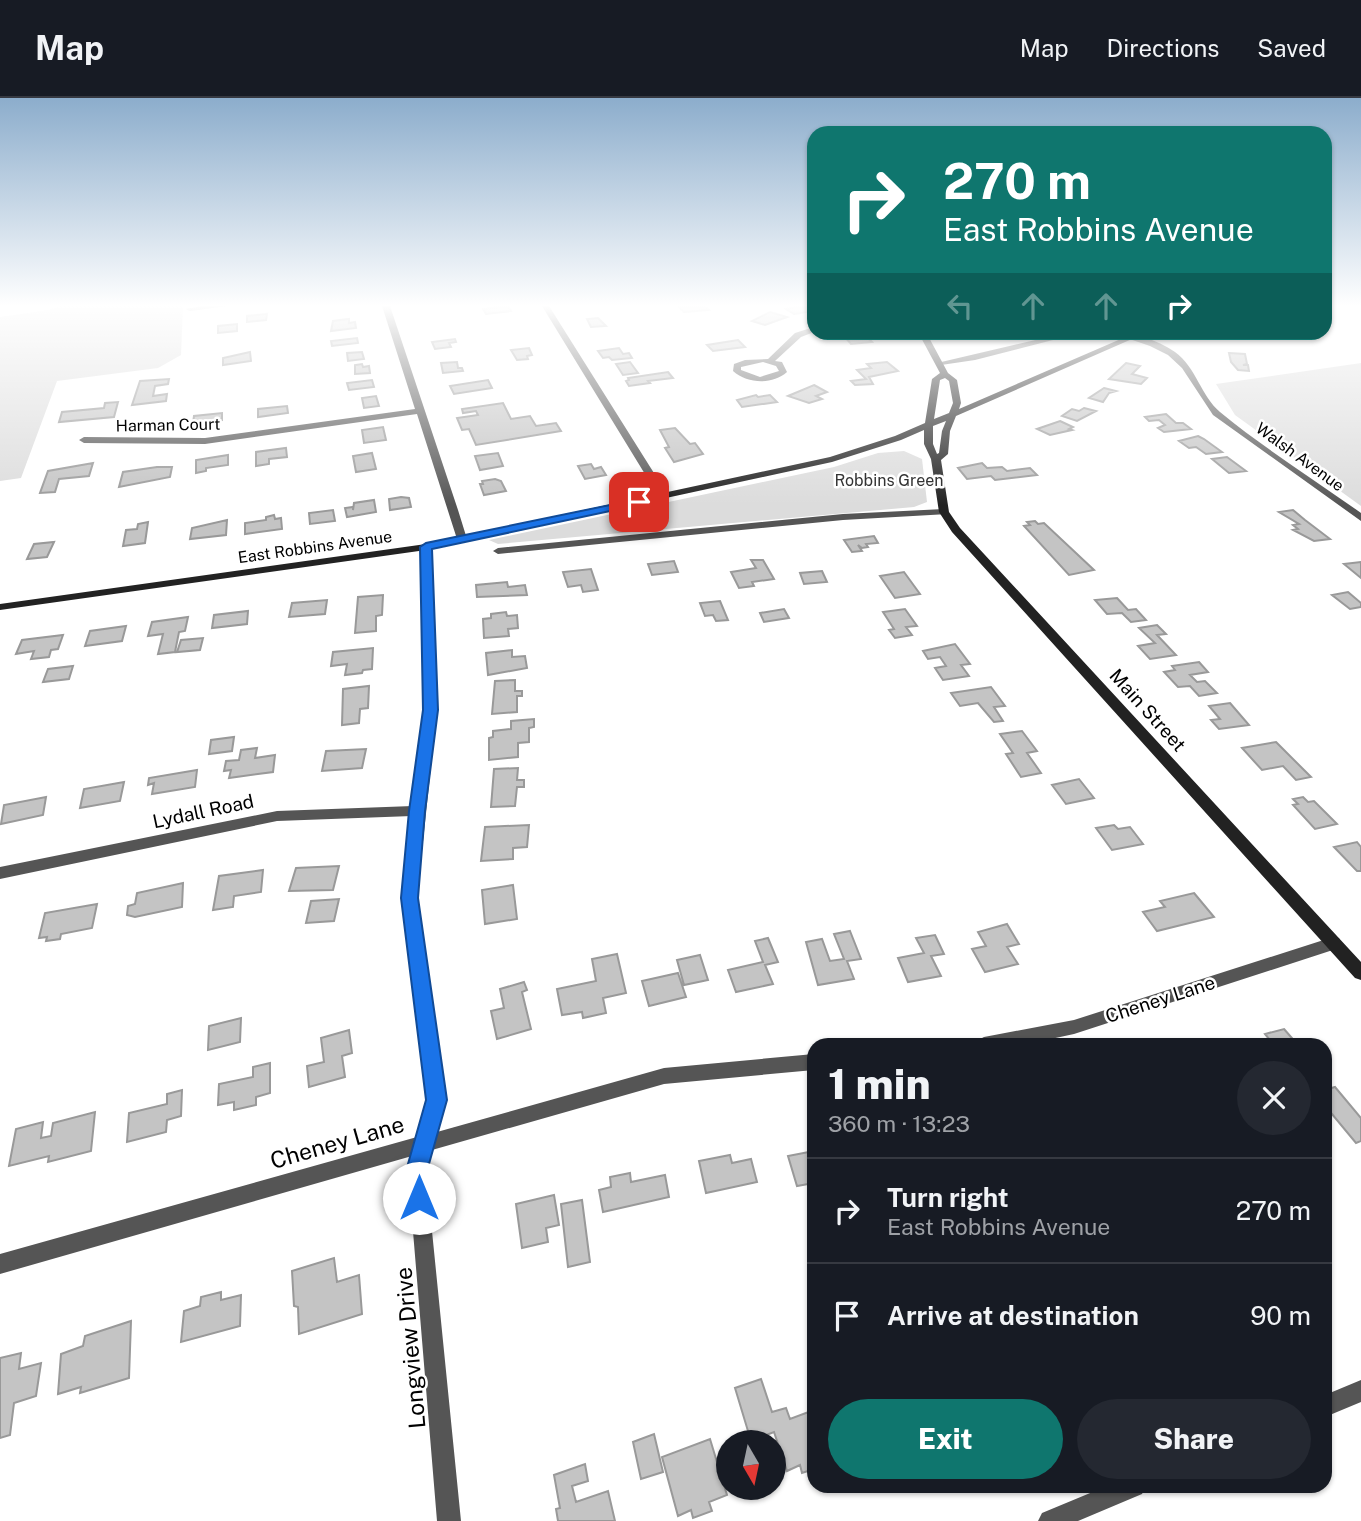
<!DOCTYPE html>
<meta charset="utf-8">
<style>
:root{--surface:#171b24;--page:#242831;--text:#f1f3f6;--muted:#9ea1a6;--line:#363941;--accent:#0f766e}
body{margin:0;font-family:"Public Sans",sans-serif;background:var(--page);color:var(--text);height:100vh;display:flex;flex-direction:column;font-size:26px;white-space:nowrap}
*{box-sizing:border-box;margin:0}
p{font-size:23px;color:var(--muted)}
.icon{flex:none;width:38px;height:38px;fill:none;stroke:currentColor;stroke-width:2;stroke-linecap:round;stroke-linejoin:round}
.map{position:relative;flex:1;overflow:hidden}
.side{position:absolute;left:807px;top:940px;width:525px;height:455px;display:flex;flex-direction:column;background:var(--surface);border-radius:21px;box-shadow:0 2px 5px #0004}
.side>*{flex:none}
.hud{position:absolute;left:807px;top:28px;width:525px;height:214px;border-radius:21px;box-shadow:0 2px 5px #0004;background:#0f766e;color:#fff;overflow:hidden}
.needle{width:46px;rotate:171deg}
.tools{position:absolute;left:716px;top:1332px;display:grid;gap:14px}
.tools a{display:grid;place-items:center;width:70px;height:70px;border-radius:50%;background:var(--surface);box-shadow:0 2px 5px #0004;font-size:35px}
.pin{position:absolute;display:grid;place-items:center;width:60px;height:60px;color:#fff;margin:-30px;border-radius:14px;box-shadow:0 4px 10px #0006}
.me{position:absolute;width:77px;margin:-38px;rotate:0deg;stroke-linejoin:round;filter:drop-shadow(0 0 5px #0008)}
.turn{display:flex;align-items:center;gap:24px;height:147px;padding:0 21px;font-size:32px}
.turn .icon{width:91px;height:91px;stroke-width:2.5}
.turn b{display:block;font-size:49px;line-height:60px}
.lanes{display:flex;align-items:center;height:66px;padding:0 21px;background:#0003;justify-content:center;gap:35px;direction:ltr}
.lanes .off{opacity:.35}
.round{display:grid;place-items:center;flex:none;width:74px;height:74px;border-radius:37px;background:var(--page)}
.summary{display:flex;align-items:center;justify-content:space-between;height:119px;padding:0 21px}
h1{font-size:42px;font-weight:800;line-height:52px}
.cta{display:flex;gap:14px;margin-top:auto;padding:14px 21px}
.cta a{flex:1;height:80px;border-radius:42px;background:var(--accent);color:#fff;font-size:28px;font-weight:800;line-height:80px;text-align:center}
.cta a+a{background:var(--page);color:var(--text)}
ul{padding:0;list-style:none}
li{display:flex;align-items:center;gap:21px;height:105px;padding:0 21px;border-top:2px solid var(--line)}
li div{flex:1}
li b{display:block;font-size:26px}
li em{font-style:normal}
header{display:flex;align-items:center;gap:42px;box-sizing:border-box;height:98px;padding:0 35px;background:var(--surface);border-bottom:2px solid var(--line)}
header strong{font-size:33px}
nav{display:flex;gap:38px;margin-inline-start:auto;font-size:24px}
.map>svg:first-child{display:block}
</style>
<header>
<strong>Map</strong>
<nav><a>Map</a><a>Directions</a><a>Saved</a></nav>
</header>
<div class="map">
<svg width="1361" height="1423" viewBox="0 0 1361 1423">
<rect width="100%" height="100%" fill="#fff"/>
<!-- green -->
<path fill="#dcdcdc" d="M60 208H183L181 257 158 270 57 283 21 380 0 383V219L48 212Z
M1361 265V408L1235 317 1216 286Z
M904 353 922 361 927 404 914 409 498 446 489 442 834 369 878 355Z"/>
<!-- building -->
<path fill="#c4c4c4" stroke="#999" stroke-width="2" d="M508 208 511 213 486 216 483 211Z
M704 208 709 212 684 214 679 209Z
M802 208H814V213L794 216 786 211Z
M770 214 787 219 765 227 752 223Z
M267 216 266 222 247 224V218Z
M598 220 606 228 591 229 587 221Z
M349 221V225L355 224 356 230 331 233 333 223Z
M237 226V233L218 235V228Z
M864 236 872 244 851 246 844 238Z
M357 240 358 245 332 248 331 243Z
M455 241 456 244 449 245 451 249 435 251 432 244Z
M738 242 745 249 713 253 707 247Z
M529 250 532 257 527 258 528 261 517 262 511 252Z
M619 250 623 256 629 255 632 260 612 262 609 259 603 260 598 253Z
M250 254 251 263 223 267V260Z
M362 254 364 261 348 263 347 255Z
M1229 255 1245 256 1247 266 1243 267H1248L1249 273 1238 272 1231 264Z
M457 264 458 270H462L463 273 443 275 441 265Z
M630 264 638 275 623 277 616 266Z
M887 264 898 273 869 279 873 286 855 287 851 283 866 281 857 272 871 270 867 266Z
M1126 265 1140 268 1132 276 1147 280 1141 286 1109 281Z
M362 266 363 269 369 268 370 275 355 276V267Z
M668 274 673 280 648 283 650 285 629 288 626 283 629 282 628 280Z
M169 281 168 286 155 288 153 298 167 296 166 303 132 307 140 283Z
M372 282 374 289 349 292 347 285Z
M488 282 492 290 454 296 450 288Z
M814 287 827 294 816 298 822 301 809 305 788 298Z
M1104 290 1116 293 1109 295 1103 304 1089 300Z
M756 297 758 299 770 297 777 304 742 309 737 302Z
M376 298 379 308 364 310 362 300Z
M118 304 114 319 59 324 62 314 104 310 105 305Z
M503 305 511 321 530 318 536 328 556 325 561 333 476 347 469 331 462 332 457 320 478 317 476 313 463 315 462 311Z
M287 308 288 315 258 319V311Z
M1084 310 1096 313 1077 323 1062 318 1072 311 1079 313Z
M222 315V322L193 325 194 318Z
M1166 316 1176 325H1183L1191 331 1164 334 1158 330 1165 327 1159 322 1149 323 1145 319Z
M1060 323 1073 329 1069 331 1072 332 1050 337 1037 331Z
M383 329 386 342 364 345 362 332Z
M675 330 690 346 695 345 703 356 674 364 665 350 669 349 660 332Z
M1198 338 1204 341 1222 354 1206 356 1196 349 1189 350 1179 343Z
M286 350 287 359 269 361V366L256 368V354Z
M372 355 376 371 356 374 353 358Z
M498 355 503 368 480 372 475 358Z
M228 357V367L206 370V373L196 375V362Z
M1227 359 1246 373 1229 375 1212 361Z
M93 365 89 378 59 381 55 394 40 395 48 373Z
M982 365 987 370 1002 369 1007 373 1030 370 1037 377 995 382 991 378 967 381 958 370Z
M591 366 594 371 601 369 606 377 585 381 578 368Z
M157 369H172L170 379 119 389 123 374Z
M495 381 501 383 506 393 484 397 480 386H483L482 383Z
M401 399 409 400 411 409 390 412 389 401Z
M374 402 376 414 347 419 345 410 353 409V412L354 405Z
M333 412 335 423 310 426 309 415Z
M1293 412 1305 422 1330 441 1314 443 1293 432 1298 431 1293 427 1299 426 1279 414Z
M274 417 275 421 281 420 282 431 245 436V425L266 422V419Z
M227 422 226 437 190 441 192 430Z
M1035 423 1038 426 1044 425 1094 472 1069 477 1024 428 1030 427 1027 424Z
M148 424 145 445 123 448 126 432 137 431 138 426Z
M874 438 878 445 866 446 868 449 862 450 858 447 862 453 852 454 844 442Z
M54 444 47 459 27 461 34 446Z
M751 462H763L774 481 752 484 754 488 739 490 731 474 756 470Z
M674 463 678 474 652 477 648 466Z
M1361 464V480L1344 466Z
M591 471 598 492 583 494 581 487 568 489 563 474Z
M822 473 827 484 804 486 800 475Z
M904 474 920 496 895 500 880 478Z
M507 484 508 489 525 487 527 497 477 499 476 487Z
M1348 494 1361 505V509L1350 511 1332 497Z
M383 497 382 517 376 518V533L355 535 358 499Z
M1117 500 1128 512 1136 511 1146 522 1131 524 1122 515 1107 516 1095 502Z
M327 502 325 516 289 519 292 505Z
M720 503 728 522 716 523 713 517 705 518 700 505Z
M784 511 789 520 764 524 760 515Z
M905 511 917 528 906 529 912 537 895 540 889 532 894 531 883 514Z
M248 513 247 526 212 530 214 517Z
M506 514 507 518 517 517 518 530 508 531 509 538 484 540 483 521 491 520V516Z
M188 519 185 533 179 534 175 554 158 556 163 536 148 538 152 524Z
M1157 527 1166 536 1157 537 1176 557 1150 561 1138 548 1155 545 1139 530Z
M126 528 122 543 85 548 90 533Z
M63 537 58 551 51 552 49 559 31 561 34 553 16 556 22 542Z
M203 540 200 552 177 554 181 542Z
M955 546 970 566 961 567 969 578 943 582 935 570 946 568 940 559 928 561 923 553Z
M373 550 372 571 363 572 362 575 345 577 347 566 331 568 333 554Z
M512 552V559L525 558 527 570 488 577 486 555Z
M1199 564 1208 574 1190 577 1197 584 1205 583 1217 595 1199 598 1190 588 1178 589 1164 574 1175 572 1172 568Z
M73 568 69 581 43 584 48 571Z
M515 582V593H522V598H517V614L492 616 495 583Z
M369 588 368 610 360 611 359 625 342 627 343 591Z
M991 589 1005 608 994 609 1003 623 994 624 978 605 960 608 951 595Z
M1230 605 1249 627 1219 631 1211 622 1220 621 1209 608Z
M534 621V629L529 630V644L518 645V659L489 662V640L493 639V633L511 631V623Z
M1022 633 1037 653 1027 655 1041 675 1021 679 1006 656 1013 655 1000 636Z
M234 639 232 653 209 656 211 642Z
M1276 644 1311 679 1296 682 1283 668 1262 672 1242 650Z
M257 650 255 660 275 657 273 674 229 680 231 672 224 673 226 663 239 662 241 652Z
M366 651 362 670 322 673 326 653Z
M518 670 517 682H524V689H517L515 708 491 709 494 671Z
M197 672 195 689 152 696 154 685 148 687 149 680Z
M1079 681 1094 700 1066 706 1052 687Z
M124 684 120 703 80 710 84 691Z
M46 699 43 717 1 726 4 707Z
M1303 699 1308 704 1314 703 1337 726 1315 731 1293 707 1298 706 1293 701Z
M529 727 527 749 513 750V761L481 763 485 729Z
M1114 727 1118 731 1130 729 1143 746 1112 752 1096 730Z
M1357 744 1361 749V773H1357L1334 749Z
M339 768 333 792 289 793 296 770Z
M263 772 261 794 234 798 233 809 213 812 219 778Z
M183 785 182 809 135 819 127 817 128 808 135 806 137 795Z
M513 787 517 821 485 826 482 792Z
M1194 795 1214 819 1157 833 1143 814 1165 809 1160 803Z
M339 801 334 823 306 825 311 803Z
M97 806 92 830 61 836 60 841 46 843 47 839 39 840 45 815Z
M1007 826 1019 846 1007 849 1018 866 985 874 972 851 986 848 978 834Z
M850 833 861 861 847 863 854 881 818 887 806 844 822 841 830 863 844 861 834 836Z
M935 837 944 856 931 858 941 878 908 884 898 860 924 855 916 840Z
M768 840 778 864 765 867 773 886 736 894 728 872 763 864 755 843Z
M617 856 626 895 603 900 606 915 583 920 582 914 562 917 557 891 596 883 592 861Z
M700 857 708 882 684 887 677 862Z
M678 875 686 899 649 908 642 883Z
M524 884 527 892 522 894 531 931 497 941 491 913 504 910 500 891Z
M241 920 240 944 208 952 209 928Z
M1284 931 1298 947H1274L1265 936Z
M349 932 352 955 342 958 345 979 309 989 307 968 324 964 321 940Z
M270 965V995L256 999V1007L234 1012V1004L218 1007 219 986 253 979V969Z
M1335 989 1361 1020V1043L1356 1045 1327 1010 1325 1011V992Z
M182 992 181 1018 167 1022 166 1034 127 1044 129 1015 167 1006V996Z
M95 1014 91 1053 48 1064 49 1058 9 1068 16 1031 43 1024 41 1040 51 1038 53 1025Z
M814 1053V1085L797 1088 788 1058Z
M730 1057 732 1065 751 1061 757 1084 706 1095 699 1063Z
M630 1075 631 1084 665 1077 669 1099 603 1114 599 1092 611 1089 610 1079Z
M554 1097 559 1127 546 1130 548 1144 522 1150 516 1106Z
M582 1102 590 1164 568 1169 561 1106Z
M334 1160 337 1184 359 1177 362 1216 299 1236 298 1209 294 1208 292 1173Z
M221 1194V1202L241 1197 240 1228 181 1244 184 1213 200 1208 201 1199Z
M131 1223 129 1280 80 1295 81 1289 58 1296 61 1256 83 1248 85 1238Z
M21 1255 19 1271 41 1265 36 1298 14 1305 10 1337 0 1340V1260Z
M761 1281 772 1314 786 1310 790 1321 814 1312V1371L802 1375 800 1367 787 1373 774 1334 751 1343 735 1290Z
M654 1336 663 1374 641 1381 633 1344Z
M710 1341 727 1397 709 1404 712 1413 693 1420 691 1412 678 1418 662 1359Z
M585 1366 588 1383 572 1388 576 1404 608 1393 615 1423H558L556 1411 560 1410 554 1377Z"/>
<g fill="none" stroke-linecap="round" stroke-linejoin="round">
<!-- street -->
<path fill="#555" fill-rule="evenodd" d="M227 208 190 213 186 211 202 208Z
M382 208H390L458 412 467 441 466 443 462 444 457 441 417 316 205 346 84 345 79 342 84 339 205 340 415 311Z
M542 208H549L669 399 667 401 659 399Z
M814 229V234L801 239 775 263 782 264 787 274C772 287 748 286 733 273L734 266 745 262 768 261 795 235ZM763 264 776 268 779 273 760 279 741 272V269Z
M1070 234H1084L975 262 941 267 937 265Z
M1109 234C1131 234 1157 241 1175 254 1196 269 1201 298 1220 314 1265 351 1315 382 1361 415V423L1213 317 1182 270 1168 257 1150 248Z
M944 411 948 412V416L843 422 498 456 493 453 498 450 843 416Z
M426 446 431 449 437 612 417 800 446 1002 437 1034 664 970 814 956V972L664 986 432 1052 426 1073 461 1423H437L408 1073 412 1058 0 1176V1156L417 1039 428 1002 401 800 412 718 277 723 0 781V769L277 713 413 708 425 612 421 449Z
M1333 839 1339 840 1341 845 1339 850 1074 936 1023 947H976L978 942 984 939 1074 922Z
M1361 1282V1304L1325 1319V1297Z
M1107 1388H1146L1142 1396 1078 1423H1038L1042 1415Z"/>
<!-- secondary -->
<path fill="#222" fill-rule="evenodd" d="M918 234H926L948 275 957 282 961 305 959 311 1137 234H1148L956 318 950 333 948 356 941 362 949 414 960 430 1361 864V882L1355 880 952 434 939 414 931 361 924 346V332L901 342 832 364 426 452 0 512V506L426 446 830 359 895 338 925 325 932 281 940 275ZM945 280 949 283 953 305 949 315 934 321 940 282ZM946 323 942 333 939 355 937 356 933 346V328Z"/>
</g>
<!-- sky -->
<linearGradient id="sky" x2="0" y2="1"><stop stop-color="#8cadcc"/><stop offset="0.51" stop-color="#fff"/><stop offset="1" stop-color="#fff" stop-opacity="0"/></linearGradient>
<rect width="1361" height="407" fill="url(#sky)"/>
<!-- route -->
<path fill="#1a73e8" stroke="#114b97" stroke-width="2" d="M639 401 644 404 643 406 432 451 438 612 425 713 418 800 447 1002 427 1073 430 1100 427 1107 419 1111 412 1107 406 1073 426 1002 401 800 409 713 423 612 420 449 426 445Z"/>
<g text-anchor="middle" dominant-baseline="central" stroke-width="5" stroke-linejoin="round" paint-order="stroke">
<!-- far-street labels -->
<g font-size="16" fill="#000" stroke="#fff">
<text transform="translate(168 327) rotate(-1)">Harman Court</text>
<text transform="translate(1300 359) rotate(36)">Walsh Avenue</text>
<text transform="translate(315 449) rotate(-8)">East Robbins Avenue</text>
</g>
<!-- far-park labels -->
<g font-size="16" fill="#333" stroke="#fff">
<text x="889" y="382">Robbins Green</text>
</g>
<!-- street labels -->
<g font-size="19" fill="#000" stroke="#fff">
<text transform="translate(1148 612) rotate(48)">Main Street</text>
<text transform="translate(203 713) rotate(-12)">Lydall Road</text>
<text transform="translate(1160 901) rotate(-18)">Cheney Lane</text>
</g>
<!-- near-street labels -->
<g font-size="23" fill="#000" stroke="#fff">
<text transform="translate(337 1044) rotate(-16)">Cheney Lane</text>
<text transform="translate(410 1250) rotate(-95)">Longview Drive</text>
</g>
</g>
</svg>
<div class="tools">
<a><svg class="needle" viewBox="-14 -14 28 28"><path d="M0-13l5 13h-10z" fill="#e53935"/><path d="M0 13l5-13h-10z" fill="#9ea1a6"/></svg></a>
</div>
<div class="pin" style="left:639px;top:404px;background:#d93025"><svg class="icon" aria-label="arrive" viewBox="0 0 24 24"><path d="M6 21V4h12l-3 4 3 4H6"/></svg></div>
<svg class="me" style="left:419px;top:1100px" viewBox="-20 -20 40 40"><circle r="19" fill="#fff"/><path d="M0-13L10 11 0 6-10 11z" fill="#1a73e8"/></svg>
<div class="hud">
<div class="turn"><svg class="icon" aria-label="right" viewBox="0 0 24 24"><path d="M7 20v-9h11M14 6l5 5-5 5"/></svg><div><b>270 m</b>East Robbins Avenue</div></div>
<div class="lanes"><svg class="icon off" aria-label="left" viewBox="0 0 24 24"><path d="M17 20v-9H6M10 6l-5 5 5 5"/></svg><svg class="icon off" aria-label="ahead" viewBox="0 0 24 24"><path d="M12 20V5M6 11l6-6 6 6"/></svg><svg class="icon off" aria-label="ahead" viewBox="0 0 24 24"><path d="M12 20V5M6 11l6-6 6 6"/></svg><svg class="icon" aria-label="right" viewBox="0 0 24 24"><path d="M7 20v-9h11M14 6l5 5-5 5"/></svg></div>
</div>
<section class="side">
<div class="summary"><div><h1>1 min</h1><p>360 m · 13:23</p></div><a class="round"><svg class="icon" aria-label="close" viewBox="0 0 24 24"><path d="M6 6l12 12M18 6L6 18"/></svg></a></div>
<ul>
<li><svg class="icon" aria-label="right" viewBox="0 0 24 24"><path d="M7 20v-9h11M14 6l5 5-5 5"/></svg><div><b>Turn right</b><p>East Robbins Avenue</p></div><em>270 m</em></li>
<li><svg class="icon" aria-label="arrive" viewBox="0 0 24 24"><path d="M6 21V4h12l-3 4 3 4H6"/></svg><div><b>Arrive at destination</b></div><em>90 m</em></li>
</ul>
<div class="cta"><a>Exit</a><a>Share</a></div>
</section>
</div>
